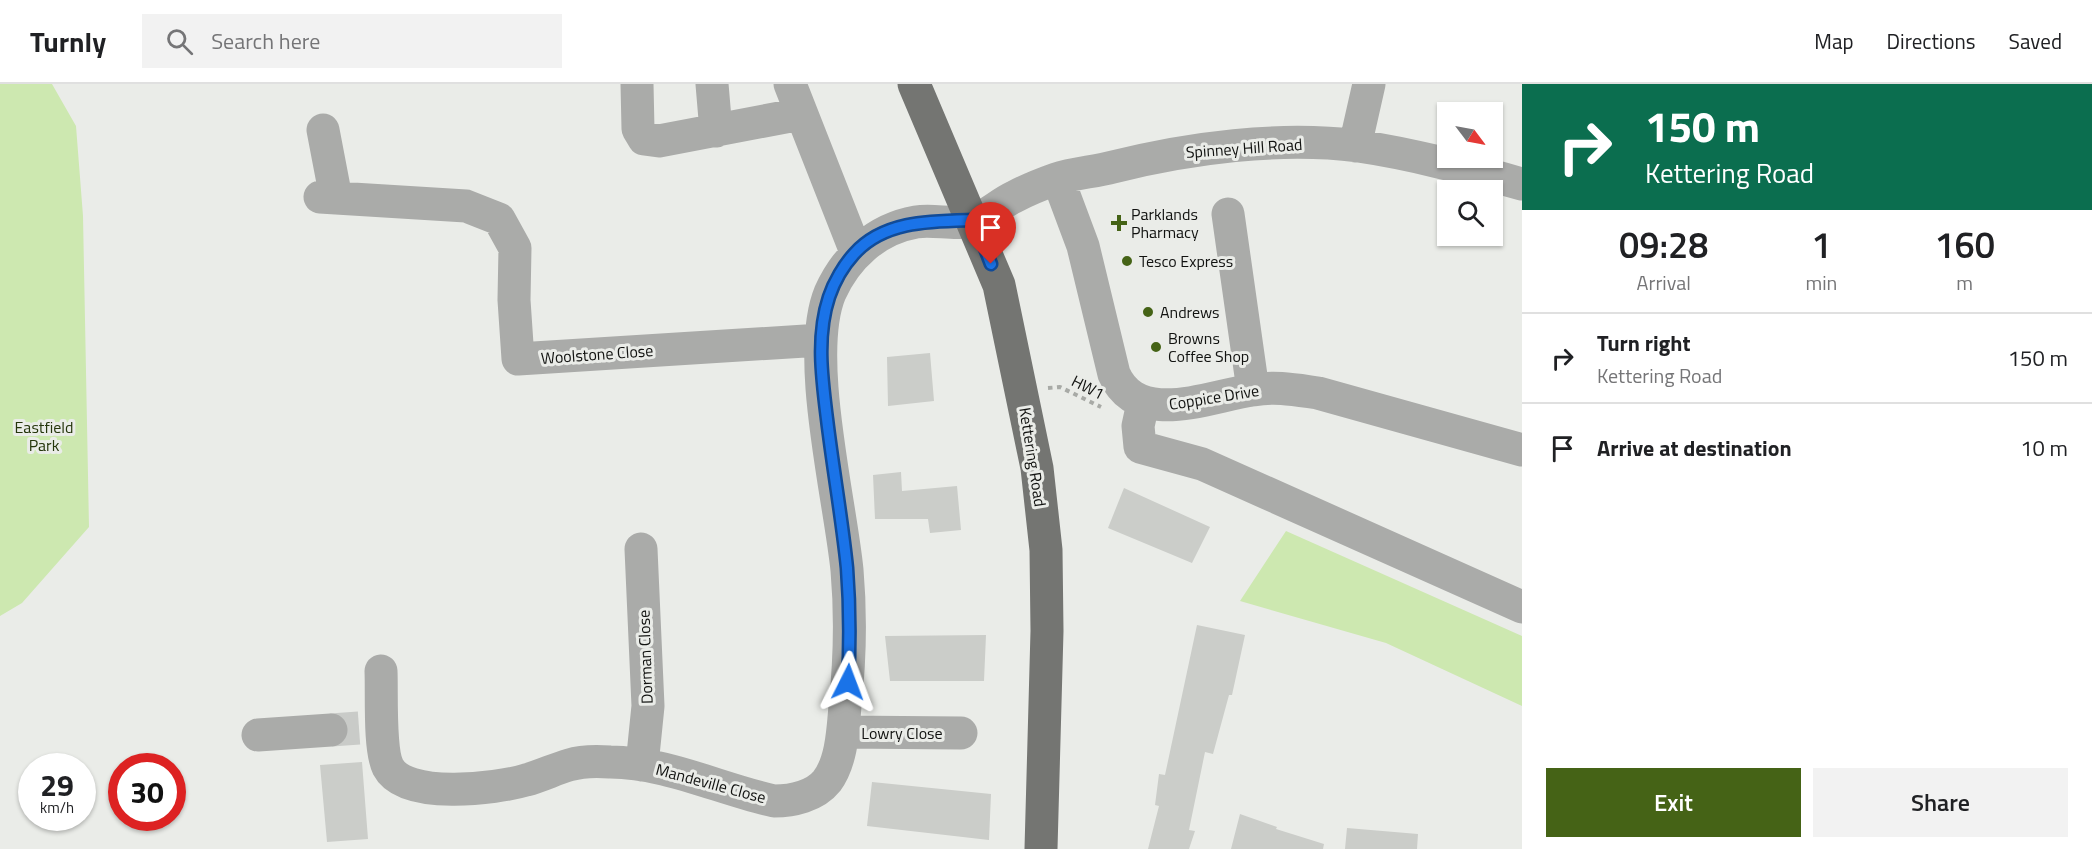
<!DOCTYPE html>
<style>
:root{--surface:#fff;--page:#f2f2f2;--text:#202124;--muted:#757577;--line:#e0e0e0;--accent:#456316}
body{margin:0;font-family:"Titillium Web",sans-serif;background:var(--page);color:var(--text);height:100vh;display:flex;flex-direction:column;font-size:22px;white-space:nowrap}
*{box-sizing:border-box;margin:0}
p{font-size:20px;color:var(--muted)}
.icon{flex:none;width:33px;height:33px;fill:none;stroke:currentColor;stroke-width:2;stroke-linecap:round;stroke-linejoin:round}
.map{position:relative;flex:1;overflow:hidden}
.details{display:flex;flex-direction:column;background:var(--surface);width:570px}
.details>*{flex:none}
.hud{background:#0b6e4f;color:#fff;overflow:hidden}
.needle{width:39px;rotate:122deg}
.tools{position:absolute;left:1437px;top:18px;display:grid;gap:12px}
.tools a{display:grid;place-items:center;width:66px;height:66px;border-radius:0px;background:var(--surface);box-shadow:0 2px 4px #0004;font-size:30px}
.speed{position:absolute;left:18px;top:669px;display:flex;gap:12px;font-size:30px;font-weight:700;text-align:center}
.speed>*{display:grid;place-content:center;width:78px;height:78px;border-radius:50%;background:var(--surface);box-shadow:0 2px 4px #0004;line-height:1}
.speed small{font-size:15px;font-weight:400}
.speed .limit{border:9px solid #d22;background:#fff;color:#111}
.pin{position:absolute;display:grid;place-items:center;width:51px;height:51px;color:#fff;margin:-62px -26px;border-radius:50% 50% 50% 0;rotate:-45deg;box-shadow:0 0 6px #0007}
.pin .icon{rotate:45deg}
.me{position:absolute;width:66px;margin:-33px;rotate:3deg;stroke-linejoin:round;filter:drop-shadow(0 0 4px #0008)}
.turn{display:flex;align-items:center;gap:21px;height:126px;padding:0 24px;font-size:27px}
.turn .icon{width:78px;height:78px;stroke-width:2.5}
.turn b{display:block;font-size:42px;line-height:51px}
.eta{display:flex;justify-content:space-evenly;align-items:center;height:102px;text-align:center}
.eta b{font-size:36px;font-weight:600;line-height:42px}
.cta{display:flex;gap:12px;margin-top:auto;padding:12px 24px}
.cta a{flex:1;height:69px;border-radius:0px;background:var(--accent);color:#fff;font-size:24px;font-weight:600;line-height:69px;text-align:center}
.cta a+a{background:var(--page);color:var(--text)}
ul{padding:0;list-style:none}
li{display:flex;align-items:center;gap:18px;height:90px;padding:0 24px;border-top:2px solid var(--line)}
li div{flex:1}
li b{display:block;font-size:22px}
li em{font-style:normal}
header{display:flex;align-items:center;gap:36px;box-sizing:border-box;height:84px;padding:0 30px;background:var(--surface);border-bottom:2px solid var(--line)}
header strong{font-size:28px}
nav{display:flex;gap:33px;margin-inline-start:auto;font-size:21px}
.search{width:420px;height:54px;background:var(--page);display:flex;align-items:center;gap:15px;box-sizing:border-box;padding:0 21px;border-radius:0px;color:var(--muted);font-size:22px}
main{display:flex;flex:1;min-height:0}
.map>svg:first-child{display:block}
</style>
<header>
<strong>Turnly</strong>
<div class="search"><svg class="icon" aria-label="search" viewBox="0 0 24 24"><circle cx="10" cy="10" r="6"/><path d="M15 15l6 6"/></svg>Search here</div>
<nav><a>Map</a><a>Directions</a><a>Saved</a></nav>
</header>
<main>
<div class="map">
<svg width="1522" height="765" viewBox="0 0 1522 765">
<rect width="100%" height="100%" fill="#eaece8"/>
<!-- green -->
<path fill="#cde8b0" d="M0 0H52L76 42 83 132 89 443 22 519 0 532Z
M1286 447 1522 552V622L1386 559 1240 517Z"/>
<!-- building -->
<path fill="#cbcdc9" d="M930 269 934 317 888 322 887 273Z
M901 388 902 407 957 402 961 446 930 449 928 435H875L873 391Z
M1124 404 1210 443 1192 479 1108 444Z
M1197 541 1245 551 1232 611H1229L1213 670 1205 668 1189 746 1195 747 1189 765H1148L1159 722 1155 721 1159 690 1165 691Z
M986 551 984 597H890L885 552Z
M362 678 368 755 327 758 320 681Z
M872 698 991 710 989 756 867 742Z
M1240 730 1277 743 1276 745 1324 760 1323 765H1231Z
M1347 744 1418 750 1417 765H1345Z"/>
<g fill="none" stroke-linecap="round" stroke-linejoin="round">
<!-- minor-tunnel -->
<path stroke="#c9cbc8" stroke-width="33" stroke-dasharray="33 16" stroke-linecap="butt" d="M331 646 359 644"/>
<!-- path -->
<path stroke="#a8aaa6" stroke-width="4" stroke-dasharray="4.5 4.5" stroke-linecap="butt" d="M1048 304 1060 303 1101 323"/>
<!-- minor -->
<path stroke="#aaaba9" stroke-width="33" d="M637 0 638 45 644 55 659 57 801 30
M712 0 716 47
M790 0 856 168
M323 46 336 114
M1355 62 1369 0
M1058 95 1083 162 1114 290C1138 344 1209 312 1253 306 1276 302 1296 306 1318 309L1522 366
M320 113 466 122 499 135 515 164 514 216 518 275 821 256
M1228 130 1253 306
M1143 319 1138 342 1140 363 1202 380 1522 523
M641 465 648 622 642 681
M381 587C382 609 379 665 388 683 405 716 496 705 526 696 541 692 555 685 569 681 582 677 597 677 610 678 666 678 720 705 774 717 793 717 815 712 827 697 842 677 843 645 845 622 850 576 851 532 847 486 840 415 804 272 830 209 846 173 876 145 916 138 935 135 957 142 975 136 988 131 1001 119 1014 113 1027 106 1042 100 1056 95 1074 89 1094 88 1113 83 1189 64 1279 52 1358 62 1413 70 1468 85 1522 100
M843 648 961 649
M258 651 331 646"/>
<!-- major -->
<path stroke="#747572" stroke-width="33" d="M914 0 999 201 1037 384 1046 466 1047 547 1041 765"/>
</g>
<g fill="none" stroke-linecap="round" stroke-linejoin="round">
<!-- route casing -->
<g stroke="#114b97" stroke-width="15">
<path id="route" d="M848 598C850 560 850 523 847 484 842 435 833 385 827 335 822 295 816 252 829 213 834 198 844 181 854 170 884 136 933 137 974 136L991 180"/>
</g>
<!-- route -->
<use href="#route" stroke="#1a73e8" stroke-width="10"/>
</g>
<!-- markers -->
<g fill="#456316" stroke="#eaece8" stroke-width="2">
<path d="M1116 130h6v6h6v6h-6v6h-6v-6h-6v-6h6z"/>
<circle cx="1127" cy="177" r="6"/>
<circle cx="1148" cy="228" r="6"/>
<circle cx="1156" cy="263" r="6"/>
</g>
<g text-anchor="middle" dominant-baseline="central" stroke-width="6" stroke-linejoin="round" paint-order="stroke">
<!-- street labels -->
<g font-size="16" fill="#111210" stroke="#eaece8">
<text transform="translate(1244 64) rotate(-4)">Spinney Hill Road</text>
<text transform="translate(597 270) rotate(-4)">Woolstone Close</text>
<text transform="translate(1088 303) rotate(27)">HW1</text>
<text transform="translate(1214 313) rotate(-9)">Coppice Drive</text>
<text transform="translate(1033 373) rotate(81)">Kettering Road</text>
<text transform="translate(645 573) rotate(-92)">Dorman Close</text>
<text x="902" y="649">Lowry Close</text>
<text transform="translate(711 699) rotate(15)">Mandeville Close</text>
</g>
<!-- poi labels -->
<g font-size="16" fill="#111210" stroke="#eaece8" text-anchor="start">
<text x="1131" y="130">Parklands<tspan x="1131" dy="18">Pharmacy</tspan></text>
<text x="1139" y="177">Tesco Express</text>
<text x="1160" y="228">Andrews</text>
<text x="1168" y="254">Browns<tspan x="1168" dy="18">Coffee Shop</tspan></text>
</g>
<!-- park labels -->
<g font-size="16" fill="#25360c" stroke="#eaece8">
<text x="44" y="343">Eastfield<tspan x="44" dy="18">Park</tspan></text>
</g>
</g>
</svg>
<div class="tools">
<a><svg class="needle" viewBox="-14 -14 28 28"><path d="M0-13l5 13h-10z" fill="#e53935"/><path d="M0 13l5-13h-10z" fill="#757577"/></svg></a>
<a><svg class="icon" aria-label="search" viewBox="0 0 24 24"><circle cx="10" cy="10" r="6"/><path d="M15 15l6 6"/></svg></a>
</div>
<div class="speed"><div>29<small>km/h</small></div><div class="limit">30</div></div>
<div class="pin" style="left:991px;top:180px;background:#d93025"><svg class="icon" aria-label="arrive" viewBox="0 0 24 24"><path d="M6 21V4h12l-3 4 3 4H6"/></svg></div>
<svg class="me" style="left:848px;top:598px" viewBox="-20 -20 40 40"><path d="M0-17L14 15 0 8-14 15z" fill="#1a73e8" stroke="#fff" stroke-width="4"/></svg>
</div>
<section class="details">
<div class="hud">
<div class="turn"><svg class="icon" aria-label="right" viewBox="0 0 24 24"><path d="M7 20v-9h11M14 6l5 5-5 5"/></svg><div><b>150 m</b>Kettering Road</div></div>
</div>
<div class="eta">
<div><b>09:28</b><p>Arrival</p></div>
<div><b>1</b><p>min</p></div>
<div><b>160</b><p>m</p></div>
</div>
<ul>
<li><svg class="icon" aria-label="right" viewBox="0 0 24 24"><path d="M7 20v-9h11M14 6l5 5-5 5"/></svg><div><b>Turn right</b><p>Kettering Road</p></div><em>150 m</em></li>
<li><svg class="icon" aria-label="arrive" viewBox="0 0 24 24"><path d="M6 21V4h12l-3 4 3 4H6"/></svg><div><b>Arrive at destination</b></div><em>10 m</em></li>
</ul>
<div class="cta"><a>Exit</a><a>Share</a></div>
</section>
</main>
